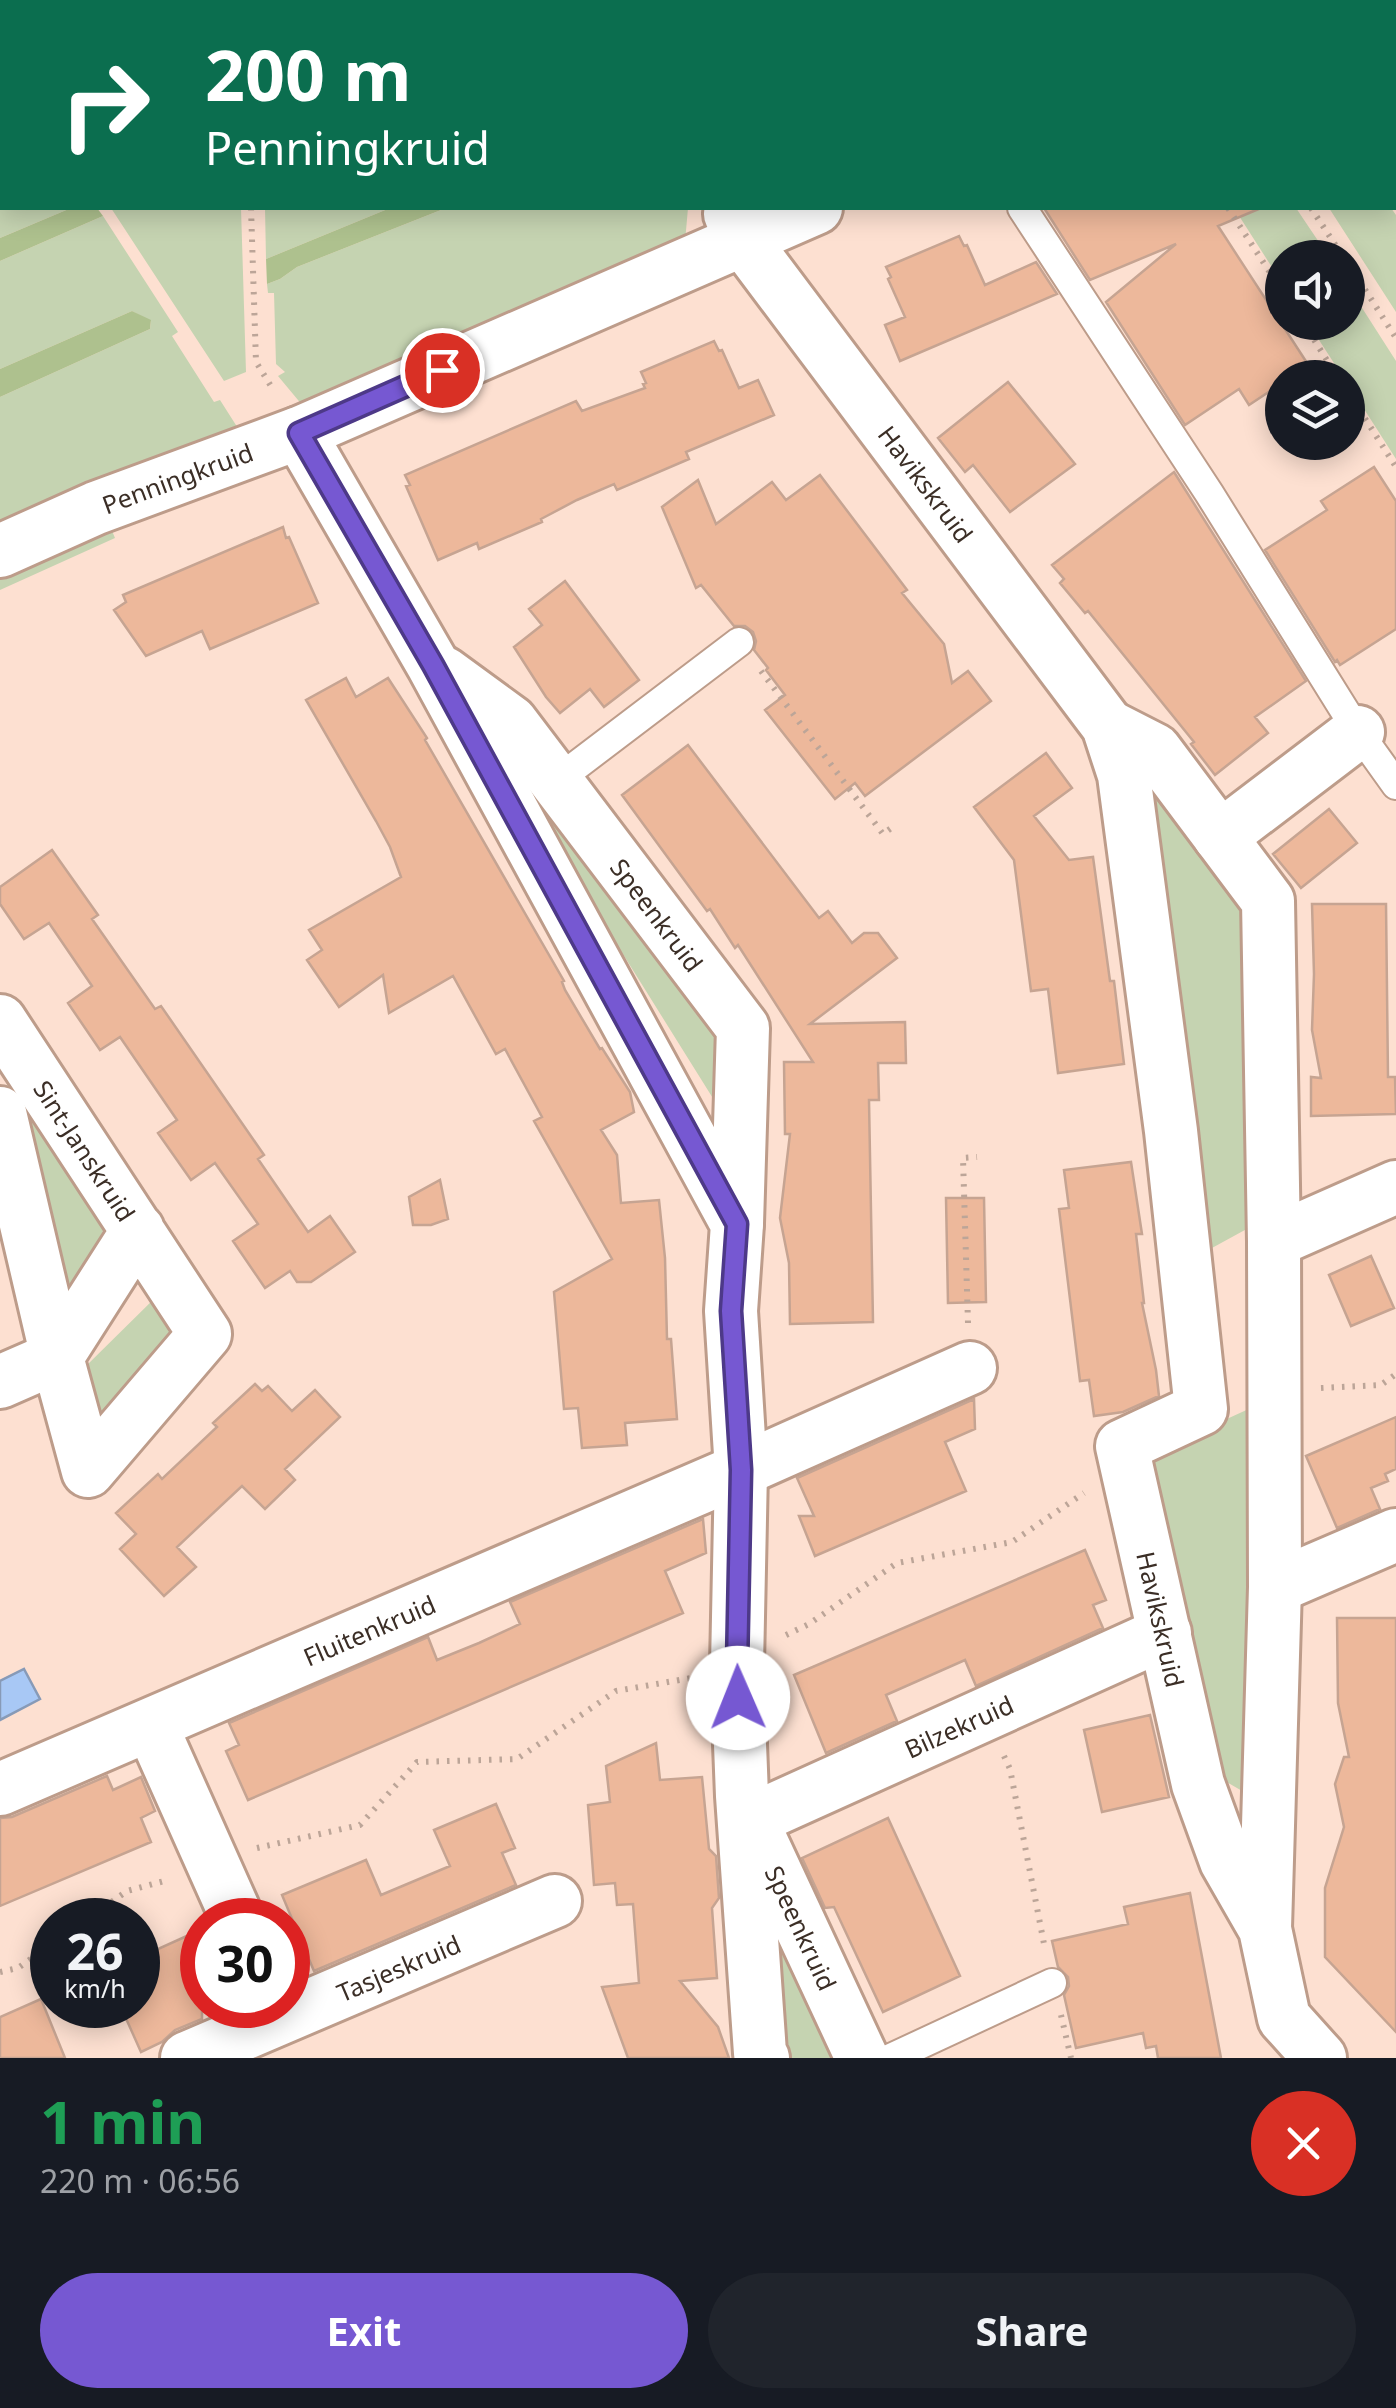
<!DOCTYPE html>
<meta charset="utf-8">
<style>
:root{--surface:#171b24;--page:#20242c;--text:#f1f3f6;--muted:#9ea1a6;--accent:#7658d2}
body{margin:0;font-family:"Noto Sans",sans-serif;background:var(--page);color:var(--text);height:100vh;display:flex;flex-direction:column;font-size:38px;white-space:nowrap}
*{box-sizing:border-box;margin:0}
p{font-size:32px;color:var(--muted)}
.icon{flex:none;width:55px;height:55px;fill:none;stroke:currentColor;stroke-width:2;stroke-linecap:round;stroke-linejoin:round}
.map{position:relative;height:2058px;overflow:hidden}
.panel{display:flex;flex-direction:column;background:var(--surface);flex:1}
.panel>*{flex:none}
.hud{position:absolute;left:0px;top:0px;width:1398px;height:210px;box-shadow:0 5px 25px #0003;background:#0b6e4f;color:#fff;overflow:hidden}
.fabs{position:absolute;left:1265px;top:240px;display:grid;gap:20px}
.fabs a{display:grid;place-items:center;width:100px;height:100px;border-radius:50%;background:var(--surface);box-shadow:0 5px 25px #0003;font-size:50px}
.speed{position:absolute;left:30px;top:1898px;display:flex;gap:20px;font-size:50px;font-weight:700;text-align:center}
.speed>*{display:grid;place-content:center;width:130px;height:130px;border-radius:50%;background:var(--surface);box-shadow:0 5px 25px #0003;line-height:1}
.speed small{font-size:25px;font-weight:400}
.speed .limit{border:15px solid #d22;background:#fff;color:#111}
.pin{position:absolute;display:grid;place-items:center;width:85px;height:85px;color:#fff;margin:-42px;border:5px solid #fff;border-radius:50%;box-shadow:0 2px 10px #0007}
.me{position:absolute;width:110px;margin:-55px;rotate:359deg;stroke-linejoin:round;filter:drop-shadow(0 0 8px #0008)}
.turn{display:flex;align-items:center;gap:35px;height:210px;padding:0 40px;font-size:45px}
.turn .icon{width:130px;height:130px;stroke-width:2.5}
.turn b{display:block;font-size:70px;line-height:85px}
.round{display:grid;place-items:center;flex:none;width:105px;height:105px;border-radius:52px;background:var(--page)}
.summary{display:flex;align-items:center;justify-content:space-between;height:170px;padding:0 40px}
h1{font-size:60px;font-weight:700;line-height:75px;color:#1e9e55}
.primary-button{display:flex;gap:20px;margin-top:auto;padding:20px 40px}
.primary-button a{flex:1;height:115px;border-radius:60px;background:var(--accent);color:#fff;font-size:40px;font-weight:700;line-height:115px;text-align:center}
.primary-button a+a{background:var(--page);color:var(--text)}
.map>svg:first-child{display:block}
</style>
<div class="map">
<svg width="1396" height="2058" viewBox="0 0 1396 2058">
<rect width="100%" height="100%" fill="#fde0d1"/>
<!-- green -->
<path fill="#c5d3b1" d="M0 0H197L193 2H2V127L0 129Z
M315 0H523V2H309Z
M2 152V208H71L0 238V153Z
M111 208H241L246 372 224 381Z
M265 208H390L266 259Z
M446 208H688L685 242 303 406 278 376 285 372 276 364 274 293H268L267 284 280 279 297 267Z
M1234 208H1296L1329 257 1282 258V283Z
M1329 208H1391L1396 215V312Z
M103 216 178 332 172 336 214 402 220 400 241 433 0 537V397L150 329 151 321 132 311 0 369V261Z
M1348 286 1396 361V459L1348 384V378L1343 377 1308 323 1348 322Z
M110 526 115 538 0 590V574Z
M508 770 536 776 729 1031 734 1132Z
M1147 786 1248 905 1254 1225 1201 1254Z
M0 1055 112 1210 70 1308Z
M161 1292 181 1322 102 1433 85 1367Z
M1253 1407 1256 1799 1218 1777 1146 1456Z
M770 1901 841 2058H786Z"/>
<!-- forest -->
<path fill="#aec18e" d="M71 208H97L103 216 0 261V238Z
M390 208H446L297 267 280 279 267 284 266 259Z
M132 311 151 320 150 329 0 397V369Z"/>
<!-- water -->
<path fill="#a8c8f5" stroke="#879ab7" stroke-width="2.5" d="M24 1669 40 1699 0 1720V1681Z"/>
<!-- building -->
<path fill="#edb89b" stroke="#c6a492" stroke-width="2.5" d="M1044 208H1261L1218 226 1309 366 1291 378H1282V383L1249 405 1239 389 1185 425 1106 302 1176 244 1090 280Z
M959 236 964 246 967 245 985 285 1036 262 1057 294 900 361 885 325 905 317 888 279 891 277 886 267Z
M714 341 719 351 722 350 739 388 758 380 774 415 686 452 689 459 617 490 614 484 577 500 541 519 542 522 479 549 477 543 438 560 406 486 410 485 405 475 576 401 582 411 645 388 643 384 646 383 641 372Z
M1008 382 1075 464 1010 512 973 465 965 472 938 438Z
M1374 467 1396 501V629L1340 665 1337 660 1335 662 1265 550 1327 510 1321 501Z
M1174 472 1306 681 1255 717 1268 733 1215 775 1191 744 1194 742 1088 611 1085 613 1060 583 1064 579 1052 565Z
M820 475 907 590 902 593 944 644 952 683 968 671 991 701 865 796 855 783 835 799 765 710 785 695 766 670 768 668 754 650 756 641 753 632 745 626H734L701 585 696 588 662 507 698 480 716 524 772 482 786 500Z
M283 527 286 538 289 537 318 603 210 649 202 631 146 656 114 610 126 602 123 595Z
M565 581 639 680 604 707 590 689 560 713 546 697 514 647 542 625 529 609Z
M346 678 356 697 388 678 427 738 425 740 564 981 562 982 565 990 600 1049 602 1048 630 1092 634 1112 601 1130 617 1155 621 1203 659 1200 665 1258 667 1339H671L677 1419 625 1423 627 1445 582 1448 578 1408 564 1409 554 1292 612 1259 534 1121 542 1117 505 1049 496 1054 453 976 389 1013 383 975 339 1007 307 960 322 950 309 930 401 877 390 847 376 821 306 700Z
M688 745 819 918 828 911 852 943 864 933H878L897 958 810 1024 905 1022 906 1063H878L879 1100H869L873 1322 790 1324 789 1263 780 1218 790 1134H785L784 1062H813L738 945 735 948 710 909 707 911 622 795Z
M1046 753 1072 788 1034 816 1069 860 1093 857 1110 981H1114L1124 1064 1058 1073 1048 989 1031 991 1014 860 974 807Z
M1329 809 1357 843 1301 888 1273 854Z
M52 850 98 915 92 919 155 1009 161 1006 264 1155 258 1159 308 1232 330 1216 355 1252 311 1282H297L290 1271 265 1288 233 1241 258 1224 215 1163 191 1180 158 1133 177 1120 120 1037 100 1050 68 1003 92 986 49 923 24 939 0 904V887Z
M1312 904H1386L1388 1077H1395L1396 1114 1311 1116V1077L1321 1078 1312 1030 1314 974Z
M1131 1162 1142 1234H1136L1144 1303H1142L1156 1370 1159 1396 1123 1412 1094 1416 1089 1380 1080 1381 1059 1209 1069 1208 1064 1170Z
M440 1180 448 1219 431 1225H413L409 1197Z
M946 1198H984L986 1302 948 1303Z
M1371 1256 1394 1308 1351 1326 1329 1275Z
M255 1384 262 1391 268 1386 292 1411 315 1390 340 1417 285 1469 295 1480 265 1509 242 1486 177 1547 196 1567 164 1596 120 1549 136 1534 116 1513 158 1474 162 1479 217 1427 213 1423Z
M974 1399 975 1429 945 1442 966 1491 815 1556 799 1516H814L797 1478Z
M1396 1417V1469L1385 1474 1388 1481 1371 1488 1380 1509 1337 1528 1306 1456Z
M703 1519 706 1553 665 1571 683 1613 248 1800 226 1751 239 1745 229 1723 428 1637 437 1660 479 1643 520 1624 510 1602Z
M1085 1550 1106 1600 1093 1605 1103 1628 976 1686 965 1660 886 1695 897 1721 826 1753 794 1675Z
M1337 1618H1396V2032L1325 1957V1888L1344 1827 1335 1784 1344 1757H1349L1338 1703Z
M1150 1715 1169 1797 1102 1812 1084 1730Z
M656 1743 660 1780 702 1777 709 1849 716 1856 719 1898 712 1908 717 1978 680 1981 718 2027 729 2058H628L602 1987 639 1983 633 1904 617 1905 615 1883 594 1885 588 1805 610 1802 606 1766Z
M107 1776 113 1790 141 1777 155 1811 141 1818 151 1842 0 1906V1818L12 1817Z
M496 1804 515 1848 502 1853 516 1885 314 1971 282 1895 366 1860 381 1895 450 1866 434 1830Z
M888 1818 960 1976 883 2012 834 1907 825 1908 802 1858Z
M1190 1893 1221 2058H1158L1156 2046 1146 2048 1143 2033 1076 2048 1064 1995 1069 1986 1068 1977 1058 1967 1052 1941 1128 1924 1124 1907Z
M189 1935 202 1965V2019L175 2030 162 2042 141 2052 120 2005H138V1958Z
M41 1999 65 2058H0V2017Z"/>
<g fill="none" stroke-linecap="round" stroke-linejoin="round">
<!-- service casing -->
<g stroke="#bd9c8a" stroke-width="32">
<path id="service" d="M1022 208 1209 493 1358 732 1396 785
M556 781 739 642
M891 2058 1052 1983"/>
</g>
<!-- minor casing -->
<g stroke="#bd9c8a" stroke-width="58">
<g id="minor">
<path d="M744 2V0"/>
<path d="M1327 2 1343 0"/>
<path id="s1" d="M731 208 730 214 743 240 1108 726 1124 775 1171 1131 1201 1409 1122 1446 1198 1784 1226 1861 1265 1929 1284 2018 1320 2058"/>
<path d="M299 433 433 665 737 1224 731 1311 741 1470 737 1666 742 1796 760 2053 763 2058"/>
<path id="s2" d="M0 551 96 508 299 433 816 208"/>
<path id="s3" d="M444 673 511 722 743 1028 737 1223"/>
<path d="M1108 726 1155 750 1268 901 1274 1241 1275 1587 1265 1928"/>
<path d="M1220 837 1358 732"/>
<path id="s4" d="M0 1021 205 1334 88 1471 57 1357 138 1230"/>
<path d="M0 1113 57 1357 0 1382"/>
<path d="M1274 1241 1396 1187"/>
<path d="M1275 1587 1396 1535"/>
<path d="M151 1725 238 1920"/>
<path id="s5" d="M0 1789 741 1470 970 1368"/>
<path id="s6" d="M751 1820 1165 1633"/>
<path id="s7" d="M755 1828 862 2058"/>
<path id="s8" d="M187 2058 555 1901"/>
</g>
</g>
<!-- path -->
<path stroke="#bca598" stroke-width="6" stroke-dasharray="2.5 8" stroke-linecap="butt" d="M244 0V2
M1092 0 1094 2
M1178 0 1180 2
M1260 0 1262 2
M212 2 216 0
M0 142 2 140
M1395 206 1396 208
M251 208 256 362 274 391
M1228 208 1282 291
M1311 208 1344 258
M1348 263 1396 338
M1303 322 1338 378
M1348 392 1396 467
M1348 422 1349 424 1363 415
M761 671 883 834 894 826
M968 1323 963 1158 977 1157
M1321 1388 1381 1385 1396 1374
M786 1635 809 1624 897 1563 1012 1542 1084 1493
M1004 1756 1010 1769 1045 1949
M257 1848 360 1825 417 1762 517 1759 616 1691 691 1678
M86 1920 127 1891 168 1880
M0 1972 18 1968 52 1944
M1061 2015 1071 2058"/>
<!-- service -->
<use href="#service" stroke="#fff" stroke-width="28"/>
<!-- minor -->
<use href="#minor" stroke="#fff" stroke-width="52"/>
</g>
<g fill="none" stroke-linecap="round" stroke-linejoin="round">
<!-- route casing -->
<g stroke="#4d3988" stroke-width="25">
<path id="route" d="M442 370 299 433 433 665 737 1224 731 1311 741 1470 737 1666 738 1698"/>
</g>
<!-- route -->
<use href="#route" stroke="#7658d2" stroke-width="18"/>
</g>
<g text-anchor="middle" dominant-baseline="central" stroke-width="8" stroke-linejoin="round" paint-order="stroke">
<!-- street labels -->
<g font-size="25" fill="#3b2e26" stroke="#fde0d1">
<text stroke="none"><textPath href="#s2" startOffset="192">Penningkruid</textPath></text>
<text stroke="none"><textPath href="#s1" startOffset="340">Havikskruid</textPath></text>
<text stroke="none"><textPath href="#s3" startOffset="325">Speenkruid</textPath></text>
<text stroke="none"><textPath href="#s4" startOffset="155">Sint-Janskruid</textPath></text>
<text stroke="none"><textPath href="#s1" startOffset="1598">Havikskruid</textPath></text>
<text stroke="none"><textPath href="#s5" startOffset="402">Fluitenkruid</textPath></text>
<text stroke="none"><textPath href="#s6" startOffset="228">Bilzekruid</textPath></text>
<text stroke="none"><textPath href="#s7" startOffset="110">Speenkruid</textPath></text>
<text stroke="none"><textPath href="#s8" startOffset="230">Tasjeskruid</textPath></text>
</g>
</g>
</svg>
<div class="fabs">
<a><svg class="icon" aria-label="sound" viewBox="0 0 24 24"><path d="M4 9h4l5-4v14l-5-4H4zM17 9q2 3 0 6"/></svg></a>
<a><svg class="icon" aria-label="layers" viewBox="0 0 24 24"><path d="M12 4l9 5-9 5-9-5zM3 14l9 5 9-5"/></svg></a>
</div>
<div class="speed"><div>26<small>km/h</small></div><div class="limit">30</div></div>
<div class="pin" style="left:442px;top:370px;background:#d93025"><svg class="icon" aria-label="arrive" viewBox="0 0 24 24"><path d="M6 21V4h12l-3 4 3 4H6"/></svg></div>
<svg class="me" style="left:738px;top:1698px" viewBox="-20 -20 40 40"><circle r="19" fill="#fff"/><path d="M0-13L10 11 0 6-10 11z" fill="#7658d2"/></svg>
<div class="hud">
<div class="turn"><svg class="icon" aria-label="right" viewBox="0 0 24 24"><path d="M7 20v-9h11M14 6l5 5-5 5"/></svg><div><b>200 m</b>Penningkruid</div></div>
</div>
</div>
<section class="panel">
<div class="summary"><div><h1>1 min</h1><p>220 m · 06:56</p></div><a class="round" style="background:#d93025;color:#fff"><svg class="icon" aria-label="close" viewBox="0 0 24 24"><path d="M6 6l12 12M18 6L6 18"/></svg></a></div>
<div class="primary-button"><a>Exit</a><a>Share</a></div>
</section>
